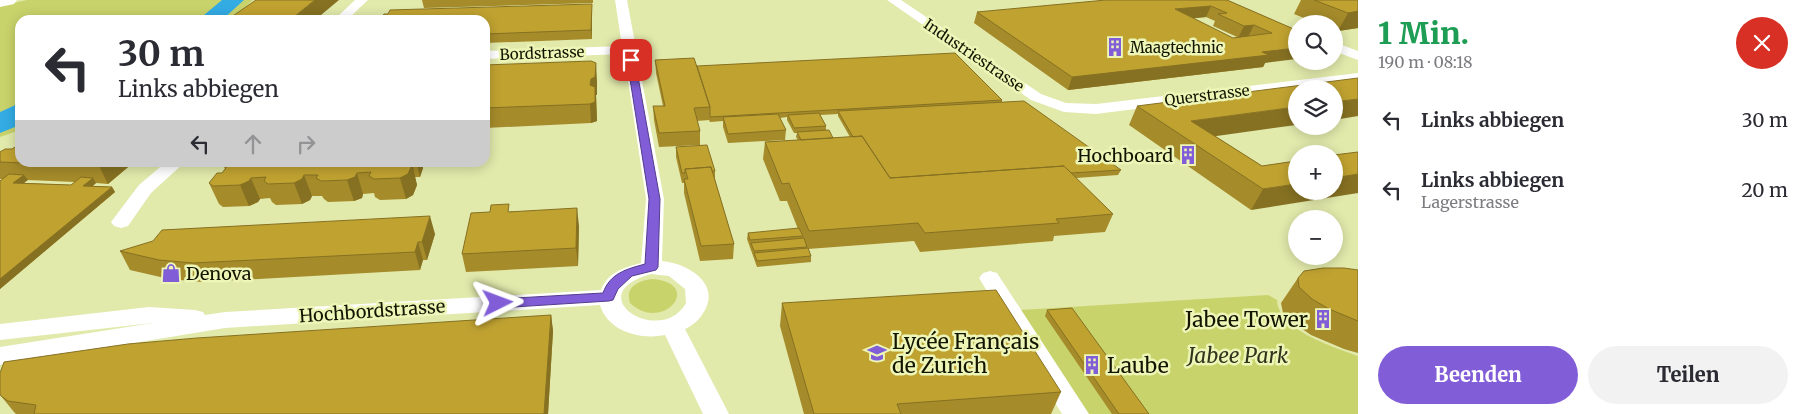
<!DOCTYPE html>
<html lang="de">
<meta charset="utf-8">
<style>
:root{--surface:#fff;--page:#f2f2f3;--text:#2b2b33;--muted:#7c7c81;--accent:#815dd7}
body{margin:0;font-family:Merriweather,serif;background:var(--page);color:var(--text);height:100vh;display:flex;flex-direction:column;font-size:19px;white-space:nowrap}
*{box-sizing:border-box;margin:0}
p{font-size:16px;color:var(--muted)}
.icon{flex:none;width:28px;height:28px;fill:none;stroke:currentColor;stroke-width:2;stroke-linecap:round;stroke-linejoin:round}
.map{position:relative;flex:1;overflow:hidden}
.details{display:flex;flex-direction:column;background:var(--surface);width:450px}
.details>*{flex:none}
.hud{position:absolute;left:15px;top:15px;width:475px;height:152px;border-radius:15px;box-shadow:0 2px 12px #0003;background:#fff;color:var(--text);overflow:hidden}
.buttons{position:absolute;left:1288px;top:15px;display:grid;gap:10px}
.buttons a{display:grid;place-items:center;width:55px;height:55px;border-radius:50%;background:var(--surface);box-shadow:0 2px 12px #0003;font-size:25px}
.pin{position:absolute;display:grid;place-items:center;width:42px;height:42px;color:#fff;margin:-21px;border-radius:10px;box-shadow:0 2px 8px #0006}
.me{position:absolute;width:55px;margin:-28px;rotate:87deg;stroke-linejoin:round;filter:drop-shadow(0 0 4px #0008)}
.turn{display:flex;align-items:center;gap:18px;height:105px;padding:0 20px;font-size:22px}
.turn .icon{width:65px;height:65px;stroke-width:2.5}
.turn b{display:block;font-size:35px;line-height:42px}
.lanes{display:flex;align-items:center;height:48px;padding:0 20px;background:#0003;justify-content:center;gap:25px;direction:ltr}
.lanes .off{opacity:.35}
.round{display:grid;place-items:center;flex:none;width:52px;height:52px;border-radius:26px;background:var(--page)}
.overview{display:flex;align-items:center;justify-content:space-between;height:85px;padding:0 20px}
h1{font-size:30px;font-weight:800;line-height:38px;color:#1e9e55}
.primary-button{display:flex;gap:10px;margin-top:auto;padding:10px 20px}
.primary-button a{flex:1;height:58px;border-radius:30px;background:var(--accent);color:#fff;font-size:20px;font-weight:800;line-height:58px;text-align:center}
.primary-button a+a{background:var(--page);color:var(--text)}
ul{padding:0;list-style:none}
li{display:flex;align-items:center;gap:15px;height:70px;padding:0 20px}
li div{flex:1}
li b{display:block;font-size:19px}
li em{font-style:normal}
main{display:flex;flex:1;min-height:0}
.map>svg:first-child{display:block}
</style>
<main>
<div class="map">
<svg width="1358" height="414" viewBox="0 0 1358 414">
<rect width="100%" height="100%" fill="#e1e9ab"/>
<!-- green -->
<path fill="#c9d36b" d="M27 0H253L231 20H20V130L0 137V6Z
M652 279C705 283 663 334 630 303 625 287 638 281 652 279Z
M1268 295 1277 300C1278 330 1334 347 1358 356V414H1087L1020 310Z"/>
<!-- water -->
<path fill="#33ace4" d="M222 0H244L222 20H198Z
M20 103V125L0 133V112Z"/>
<g fill="none" stroke-linecap="round" stroke-linejoin="round">
<!-- minor -->
<path fill="#fff" fill-rule="evenodd" d="M355 0H368L347 20H334Z
M615 0H627L664 199 662 261C686 263 720 282 705 310 700 319 694 325 685 329L729 414H703L665 335C641 340 608 332 600 305L225 328 0 365V347L153 323 0 340V324L149 307 195 310 203 312 205 315 225 312 601 290C608 272 623 268 641 263L646 199 624 54 485 59V51L622 46ZM651 274 669 276 685 289 686 303C661 348 577 295 651 274Z
M887 0H901L1041 94 1066 103 1096 104 1358 73V81L1096 114 1064 112 1031 100Z
M1334 42 1358 51V60L1334 51Z
M166 162H185L151 193 128 226 121 228 114 226 111 222 139 185Z
M990 271 997 273 1089 414H1062L979 278 983 273Z"/>
<!-- secondary -->
<path fill="#fff" fill-rule="evenodd" d="M0 0H17L14 4 0 7Z"/>
</g>
<!-- wall -->
<path fill="#a58b2a" fill-rule="evenodd" d="M422 0H593V3L424 8Z
M1227 0 1296 30 1265 63 1263 67 1068 90 974 23 977 12ZM1206 17 1215 21 1213 26 1237 37 1233 38 1193 18Z
M1301 0H1358V28L1338 31 1334 29V24H1319L1294 14Z
M592 12V39L485 43V20H383L382 17Z
M655 60 697 66 1002 100V102L1121 170 1118 175 1076 178 1113 214 1105 232 1054 236 1053 241 920 252 914 241 808 249 811 256V262L757 267 747 239 748 233 798 229 787 201H780L763 159 765 142 798 140 796 137 797 133H794L787 120V117L780 118 786 130 785 140 728 143 723 127V121L710 122 709 120 697 121 700 131V145L659 147 654 120 653 106H663L656 73ZM838 114V116L850 137 833 138 826 130V126L820 115Z
M485 65 597 81V95H596L597 121 591 123 485 128Z
M1137 106 1215 136 1262 166 1296 161 1251 210 1129 125Z
M676 147 715 171V180L734 244 733 259 700 261 684 193V183H682L676 157Z
M12 149 134 162 108 184 96 183 93 186 112 187 115 192 0 289V181L3 179H0V152ZM27 180 75 182 71 185 24 183Z
M225 162H422L423 168 420 177H415V178L417 185 413 195 406 199 380 200 375 197 374 193 363 194 362 198 354 201 328 202 324 199 322 196H312L310 200 302 204 276 205 272 202 270 198 260 199 258 202 249 206 223 207 219 204 209 183 222 173 225 169 223 165Z
M511 211 579 226 578 266 466 272 462 254Z
M435 234 427 260H423L420 270 202 282 169 279 130 270 120 251Z
M1358 270V353L1344 349 1311 335 1295 324 1283 313 1281 303 1298 278Z
M782 303 1061 392 1051 414H804L780 326Z
M1047 310 1149 414H1112L1045 316Z
M551 315 553 331 548 414H16L14 412 1 396Z"/>
<!-- shaded-wall -->
<path fill="#867122" d="M315 0H339L315 20H290Z
M592 4V39L591 30Z
M1211 6 1206 17 1170 21 1175 9Z
M1358 11V28L1338 31 1348 13Z
M1254 25 1248 37 1238 38 1244 26Z
M1296 48V59L1265 63 1263 67 1068 90 1072 77 1262 52Z
M596 63 597 81V95H596L597 121 591 123 590 104 591 79Z
M1358 99V116L1334 120V102Z
M1296 107V125L1188 140 1191 121Z
M104 162H134L108 184 99 166Z
M408 162H412L417 185 413 195 406 199 400 178Z
M416 162H422L423 168 420 177Z
M357 173 363 194 362 198 354 201 347 180Z
M1358 174V193L1251 210 1263 189 1296 184V191H1334V178Z
M24 175 28 180 17 188 13 183Z
M304 175 312 196 310 200 302 204 294 183Z
M93 178 96 183 86 191 83 186Z
M251 178 260 199 258 202 249 206 240 185Z
M112 187 115 192 0 289V279Z
M577 208 579 226 578 266 576 248Z
M430 216 435 234 427 260 422 242Z
M418 242 423 260 420 270 415 252Z
M551 315 553 331 548 414H544Z"/>
<!-- building -->
<path fill="#c0a231" stroke="#867122" fill-rule="evenodd" d="M256 0H315L290 20H227Z
M1106 0H1227L1296 30V48L1262 52 1269 55 1072 77 977 12ZM1211 6 1227 13 1218 14 1244 26 1254 25 1272 33 1233 38 1175 9Z
M1314 0H1358V11L1348 13Z
M592 4 591 30 485 34V20H372H384L386 17H382L384 14H388L390 10Z
M955 53 1002 100 710 117V107L697 66Z
M694 58 710 107 694 108 700 131 659 133 653 106H665L655 60Z
M591 61 596 63 595 77 591 79 590 85 595 87V102L590 104 485 108V65Z
M1358 78V99L1334 102V89H1296V107L1191 121 1262 166 1296 161V184L1263 189 1137 106Z
M1024 101 1121 170 1071 173 1064 166 890 178 862 136 853 137 838 111Z
M819 113 826 126 794 128 788 115Z
M778 114 786 130 728 134 723 117Z
M829 130 833 138 801 140 797 132Z
M862 136 890 178 1064 166 1113 214 1056 219 1059 223 925 233 918 223 809 231 789 183 782 184 765 142Z
M20 144V162H104L99 166 0 162V152L5 149H12Z
M707 145 715 171H712L711 167 685 169V173H682L676 147Z
M1358 152V174L1334 178V155Z
M225 162H408L407 165H412L408 174 400 178 374 179 369 176 371 172 357 173 355 177 347 180 321 181 316 178 318 175H304L302 179 294 183 268 184 264 181 266 177 251 178 249 181 240 185 213 186 209 183 217 173H222L229 164 223 165Z
M711 167 734 244 701 246 684 179H688L685 169Z
M9 174 24 175 13 183 71 185 81 177 93 178 83 186 112 187 0 279V181Z
M509 204 508 212 577 208 576 248 462 254 471 213 490 212 491 205Z
M430 216 422 242H418L415 252 193 263 159 260 120 251 153 241 162 230Z
M799 228 803 236 750 240 748 233Z
M804 238 807 247 754 251 751 243Z
M808 248 811 256 757 261 754 253Z
M1323 268H1344L1358 270V321L1329 309 1312 299 1299 287 1298 278 1304 271Z
M996 290 1061 392 897 404 901 414H814L782 303Z
M1072 308 1149 414H1119L1047 310Z
M551 315 544 414H34L36 405 8 401 1 396 0 394V373L4 362 128 344 197 338Z"/>
<!-- route -->
<path fill="#815dd7" stroke="#543c8c" d="M631 57 635 60 660 199 658 267 656 270 632 276 618 289 613 300 609 301 498 308 494 307 492 303 494 300 498 299 603 293C610 273 627 269 645 264L649 199 627 60Z"/>
<!-- icons -->
<defs>
<g id="building-bare" transform="scale(1.5)"><path d="M-4-6H4V6H1V3H-1V6H-4ZM-2.5-4.3h1.7v1.8h-1.7ZM.8-4.3h1.7v1.8H.8ZM-2.5-1h1.7V.8h-1.7ZM.8-1h1.7V.8H.8Z" fill="#815dd7" stroke="#eef6b7" stroke-width="2.5" paint-order="stroke"/></g>
<g id="shop-bare" transform="scale(1.5)"><path d="M-5-2.5h2.3a2.7 3.5 0 0 1 5.4 0H5L5.5 6h-11ZM-1.5-2.5h3a1.5 2.3 0 0 0-3 0Z" fill="#815dd7" stroke="#eef6b7" stroke-width="2.5" paint-order="stroke"/></g>
<g id="school-bare" transform="scale(1.5)"><path d="M0-5L7-2L0 1L-7-2ZM-4 1L0 2.5L4 1V4Q0 6-4 4Z" fill="#815dd7" stroke="#eef6b7" stroke-width="2.5" paint-order="stroke"/></g>
</defs>
<g fill-rule="evenodd">
<use href="#building-bare" x="1115" y="47"/>
<use href="#building-bare" x="1188" y="155"/>
<use href="#shop-bare" x="171" y="273"/>
<use href="#building-bare" x="1323" y="319"/>
<use href="#school-bare" x="877" y="353"/>
<use href="#building-bare" x="1092" y="365"/>
</g>
<g text-anchor="middle" dominant-baseline="central" stroke-width="5" stroke-linejoin="round" paint-order="stroke">
<!-- far-poi labels -->
<g font-size="15" fill="#131501" stroke="#eef6b7" text-anchor="start">
<text x="1130" y="47">Maagtechnic</text>
</g>
<!-- far-street labels -->
<g font-size="15" fill="#131501" stroke="#eef6b7">
<text transform="translate(542 53) rotate(-2)">Bordstrasse</text>
<text transform="translate(974 55) rotate(34)">Industriestrasse</text>
<text transform="translate(1207 95) rotate(-7)">Querstrasse</text>
</g>
<!-- poi labels -->
<g font-size="18" fill="#131501" stroke="#eef6b7" text-anchor="end">
<text x="1173" y="155">Hochboard</text>
<text x="186" y="273" text-anchor="start">Denova</text>
</g>
<!-- street labels -->
<g font-size="18" fill="#131501" stroke="#eef6b7">
<text transform="translate(372 311) rotate(-4)">Hochbordstrasse</text>
</g>
<!-- near-poi labels -->
<g font-size="21" fill="#131501" stroke="#eef6b7" text-anchor="start">
<text x="1308" y="319" text-anchor="end">Jabee Tower</text>
<text x="892" y="341">Lycée Français<tspan x="892" dy="24">de Zurich</tspan></text>
<text x="1107" y="365">Laube</text>
</g>
<!-- near-park labels -->
<g font-size="21" font-style="italic" fill="#31341c" stroke="#eef6b7">
<text x="1238" y="355">Jabee Park</text>
</g>
</g>
</svg>
<div class="buttons">
<a><svg class="icon" aria-label="search" viewBox="0 0 24 24"><circle cx="10" cy="10" r="6"/><path d="M15 15l6 6"/></svg></a>
<a><svg class="icon" aria-label="layers" viewBox="0 0 24 24"><path d="M12 4l9 5-9 5-9-5zM3 14l9 5 9-5"/></svg></a>
<a>+</a>
<a>−</a>
</div>
<div class="pin" style="left:631px;top:60px;background:#d93025"><svg class="icon" aria-label="arrive" viewBox="0 0 24 24"><path d="M6 21V4h12l-3 4 3 4H6"/></svg></div>
<svg class="me" style="left:498px;top:303px" viewBox="-20 -20 40 40"><path d="M0-17L14 15 0 8-14 15z" fill="#815dd7" stroke="#fff" stroke-width="4"/></svg>
<div class="hud">
<div class="turn"><svg class="icon" aria-label="left" viewBox="0 0 24 24"><path d="M17 20v-9H6M10 6l-5 5 5 5"/></svg><div><b>30 m</b>Links abbiegen</div></div>
<div class="lanes"><svg class="icon" aria-label="left" viewBox="0 0 24 24"><path d="M17 20v-9H6M10 6l-5 5 5 5"/></svg><svg class="icon off" aria-label="ahead" viewBox="0 0 24 24"><path d="M12 20V5M6 11l6-6 6 6"/></svg><svg class="icon off" aria-label="right" viewBox="0 0 24 24"><path d="M7 20v-9h11M14 6l5 5-5 5"/></svg></div>
</div>
</div>
<section class="details">
<div class="overview"><div><h1>1 Min.</h1><p>190 m · 08:18</p></div><a class="round" style="background:#d93025;color:#fff"><svg class="icon" aria-label="close" viewBox="0 0 24 24"><path d="M6 6l12 12M18 6L6 18"/></svg></a></div>
<ul>
<li><svg class="icon" aria-label="left" viewBox="0 0 24 24"><path d="M17 20v-9H6M10 6l-5 5 5 5"/></svg><div><b>Links abbiegen</b></div><em>30 m</em></li>
<li><svg class="icon" aria-label="left" viewBox="0 0 24 24"><path d="M17 20v-9H6M10 6l-5 5 5 5"/></svg><div><b>Links abbiegen</b><p>Lagerstrasse</p></div><em>20 m</em></li>
</ul>
<div class="primary-button"><a>Beenden</a><a>Teilen</a></div>
</section>
</main>
